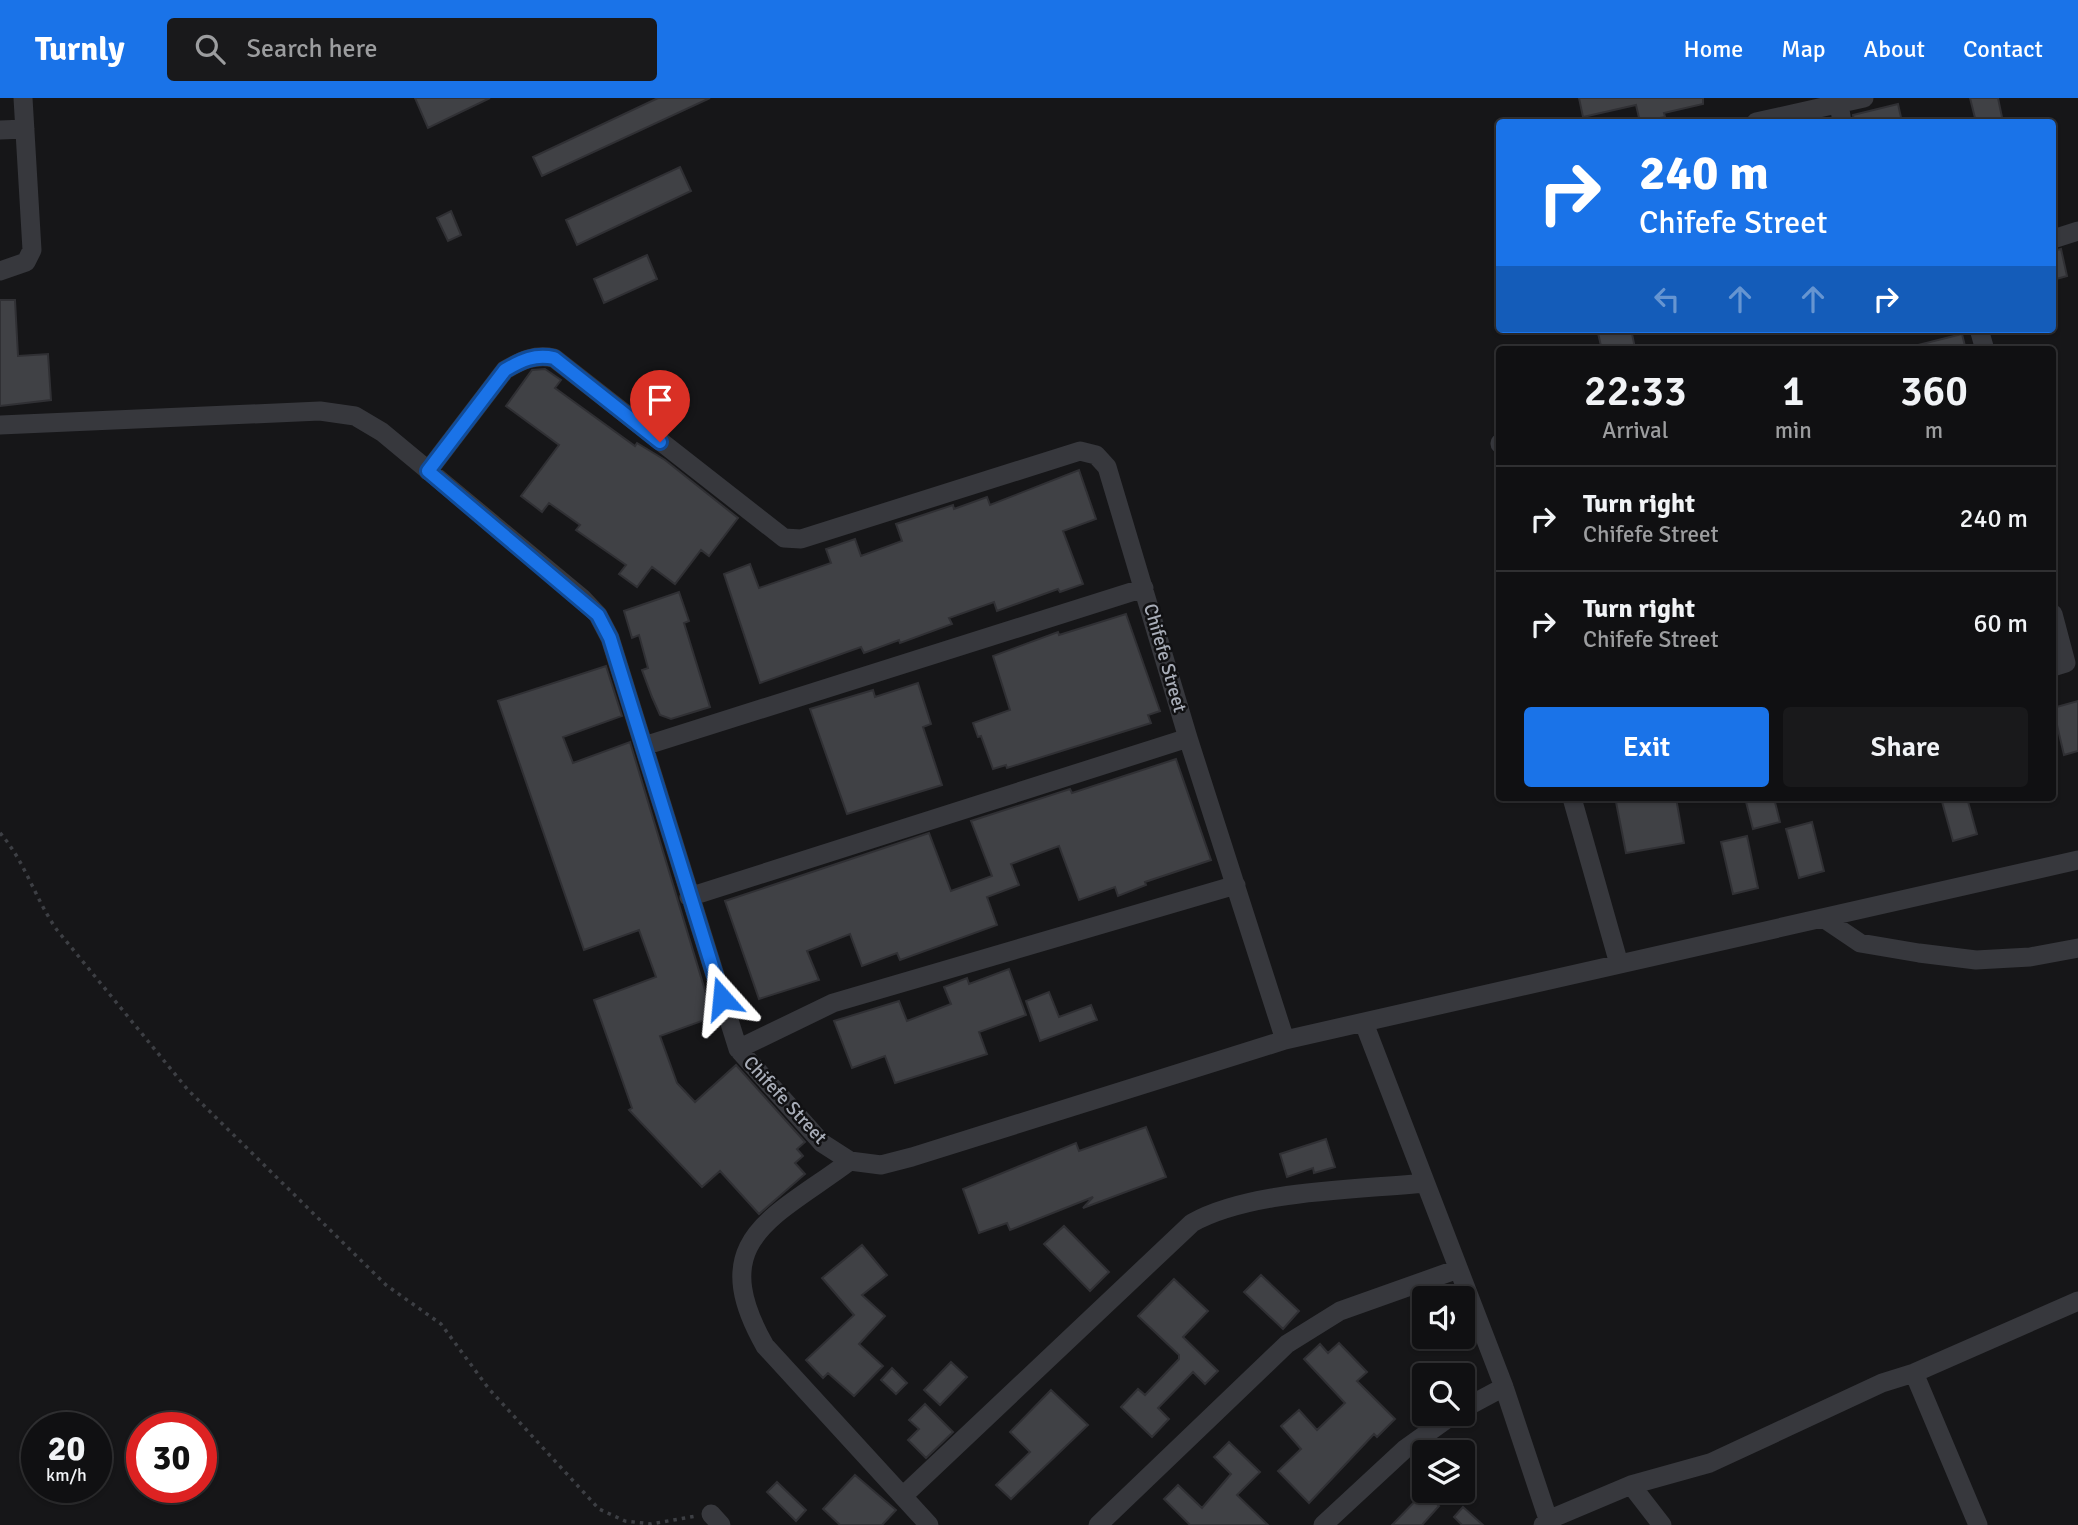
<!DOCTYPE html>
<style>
:root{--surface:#101012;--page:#19191b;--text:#f1f3f6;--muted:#9c9d9f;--line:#303032;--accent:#1a73e8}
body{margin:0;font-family:Signika,sans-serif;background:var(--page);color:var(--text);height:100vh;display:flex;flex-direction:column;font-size:26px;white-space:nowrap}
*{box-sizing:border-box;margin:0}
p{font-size:23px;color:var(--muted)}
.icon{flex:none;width:38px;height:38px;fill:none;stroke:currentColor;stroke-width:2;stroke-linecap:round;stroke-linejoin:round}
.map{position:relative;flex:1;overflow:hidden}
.drawer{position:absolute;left:1496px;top:248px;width:560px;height:455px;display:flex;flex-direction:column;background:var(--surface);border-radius:7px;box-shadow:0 2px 5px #0004,0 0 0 2px var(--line)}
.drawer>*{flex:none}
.hud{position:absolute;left:1496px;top:21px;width:560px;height:214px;border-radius:7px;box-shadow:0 2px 5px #0004,0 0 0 2px var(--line);background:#1a73e8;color:#fff;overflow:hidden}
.buttons{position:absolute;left:1412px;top:1188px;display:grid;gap:14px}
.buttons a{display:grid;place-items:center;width:63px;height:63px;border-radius:7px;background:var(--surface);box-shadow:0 2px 5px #0004,0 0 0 2px var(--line);font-size:35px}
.speed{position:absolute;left:21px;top:1314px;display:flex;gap:14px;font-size:35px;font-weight:700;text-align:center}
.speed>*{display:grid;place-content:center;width:91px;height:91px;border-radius:50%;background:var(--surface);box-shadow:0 2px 5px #0004,0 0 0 2px var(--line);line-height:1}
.speed small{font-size:18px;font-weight:400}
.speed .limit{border:10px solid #d22;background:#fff;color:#111}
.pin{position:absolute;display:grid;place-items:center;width:60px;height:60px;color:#fff;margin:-72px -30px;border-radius:50% 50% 50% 0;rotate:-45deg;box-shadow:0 0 7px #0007}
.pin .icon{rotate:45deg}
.me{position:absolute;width:77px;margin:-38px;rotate:342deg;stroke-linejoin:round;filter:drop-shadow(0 0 5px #0008)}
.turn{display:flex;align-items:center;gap:24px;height:147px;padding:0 28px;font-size:32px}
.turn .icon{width:91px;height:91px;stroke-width:2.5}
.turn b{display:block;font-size:49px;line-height:60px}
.lanes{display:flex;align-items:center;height:66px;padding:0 28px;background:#0003;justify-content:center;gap:35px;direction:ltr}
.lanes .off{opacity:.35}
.eta{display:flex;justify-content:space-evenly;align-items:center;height:119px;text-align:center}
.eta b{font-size:42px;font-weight:600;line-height:49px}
.primary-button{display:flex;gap:14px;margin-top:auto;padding:14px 28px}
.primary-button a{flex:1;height:80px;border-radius:7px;background:var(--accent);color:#fff;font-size:28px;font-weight:600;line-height:80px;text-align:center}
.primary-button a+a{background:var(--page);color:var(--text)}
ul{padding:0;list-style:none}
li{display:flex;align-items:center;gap:21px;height:105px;padding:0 28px;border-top:2px solid var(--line)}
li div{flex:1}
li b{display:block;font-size:26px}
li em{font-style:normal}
header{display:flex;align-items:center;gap:42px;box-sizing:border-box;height:98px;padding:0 35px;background:var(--accent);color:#fff}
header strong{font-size:33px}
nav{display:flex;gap:38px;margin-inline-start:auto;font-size:24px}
.search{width:490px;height:63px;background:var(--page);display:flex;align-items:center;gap:18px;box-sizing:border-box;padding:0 24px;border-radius:7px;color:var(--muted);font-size:26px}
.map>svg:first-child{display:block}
</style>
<header>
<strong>Turnly</strong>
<div class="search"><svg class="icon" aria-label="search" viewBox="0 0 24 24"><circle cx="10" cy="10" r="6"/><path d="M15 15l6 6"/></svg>Search here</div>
<nav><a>Home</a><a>Map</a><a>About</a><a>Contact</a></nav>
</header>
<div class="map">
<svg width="2078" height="1427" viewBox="0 0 2078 1427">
<rect width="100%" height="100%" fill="#161618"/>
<!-- building -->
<path fill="#404145" stroke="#303034" stroke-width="2" d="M415 0H490L428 30Z
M658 0H710L542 78 533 59Z
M1579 0H1703V6L1664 15 1665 19 1640 24 1636 7 1583 19Z
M1970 0H1998L2003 24H1976Z
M1898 6 1902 24H1854L1853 17Z
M680 69 691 93 577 147 566 122Z
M451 113 461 137 448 143 437 120Z
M2061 151 2067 178 2053 182V153Z
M647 157 657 181 604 205 594 181Z
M0 202H15L18 258 48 256 51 302 0 308Z
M1597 231H1631L1635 250 1602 252Z
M1962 236 1966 252H1918V247Z
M545 271 561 282 555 290 635 348 637 345 665 362 738 420 709 458 701 452 675 486 652 469 637 489 619 476 626 467 576 432 580 427 549 405 542 414 521 398 559 347 506 308 532 272Z
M1079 372 1096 421 1063 433 1083 486 1060 494 1058 491 997 513 994 504 949 520 952 526 900 545 899 542 864 555 861 549 760 585 724 476 750 466 759 490 831 465 826 451 855 441 861 458 902 443 896 426 953 407 954 411 987 399 990 407Z
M679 494 689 523 684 525 710 609 671 621 660 617 652 599 642 572 648 570 639 537 632 540 624 513Z
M1126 516 1160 613 1148 617 1151 625 1007 670 1006 667 993 671 981 638 978 639 973 625 1010 612 993 558 1058 534 1059 537Z
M606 568 622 618 563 639 573 665 630 644 713 919 660 938 677 985 695 1004 736 967 805 1044 797 1051 803 1058 795 1065 805 1076 759 1116 720 1073 702 1089 629 1012 632 1010 594 902 656 879 639 832 584 852 498 603Z
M918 585 931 626 923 629 942 687 847 716 810 611 873 592 875 599Z
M2078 603V653L2064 657 2053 610Z
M1176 661 1211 762 1145 784 1146 787 1118 798 1115 789 1079 802 1059 748 1011 766 1019 787 987 799 997 827 900 862 897 855 862 868 850 836 807 853 819 882 759 901 725 803 929 735 951 793 992 778 971 723 1070 691 1072 695Z
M1641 700H1676L1684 745 1626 755 1616 704Z
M1745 700H1774L1780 724 1753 731Z
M1941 700H1967L1977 736 1953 743Z
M1812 724 1824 773 1799 780 1786 731Z
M1747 738 1758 790 1733 796 1721 744Z
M1009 871 1026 917 979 934 987 956 895 985 885 958 852 970 834 923 899 903 907 923 951 906 944 889 967 880 969 886Z
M1049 894 1059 919 1091 907 1097 922 1040 943 1026 903Z
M1146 1029 1166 1079 1083 1110 1093 1099 1010 1132 1007 1125 979 1135 963 1091 1076 1045 1079 1053Z
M1326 1041 1335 1069 1314 1075 1313 1070 1287 1079 1280 1056Z
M1064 1128 1109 1174 1090 1193 1044 1146Z
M862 1147 887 1177 862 1197 885 1218 859 1246 883 1268 854 1298 828 1275 823 1280 806 1262 854 1217 822 1180Z
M1261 1177 1299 1213 1283 1231 1244 1194Z
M1174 1181 1208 1213 1183 1239 1218 1273 1205 1286 1193 1274 1158 1310 1169 1321 1152 1339 1121 1309 1138 1291 1145 1297 1179 1261V1257L1138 1218Z
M1339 1245 1367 1274 1357 1283 1395 1321 1377 1339 1374 1336 1309 1405 1278 1373 1301 1351 1281 1328 1299 1312 1317 1332 1345 1305 1304 1261 1320 1246 1328 1255Z
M951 1264 967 1279 940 1307 924 1292Z
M892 1270 907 1285 896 1296 881 1282Z
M1051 1292 1088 1327 1011 1401 996 1387 1030 1354 1010 1334Z
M925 1306 953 1334 926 1360 908 1342 919 1331 909 1322Z
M1229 1344 1260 1374 1237 1397 1268 1427H1190L1164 1401 1178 1387 1202 1410 1231 1376 1214 1359Z
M855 1377 896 1412 882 1427H840L823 1411Z
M777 1384 806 1412 796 1423 767 1394Z
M1424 1394 1439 1408 1422 1427H1392Z
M1463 1409 1483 1427H1462L1454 1419Z"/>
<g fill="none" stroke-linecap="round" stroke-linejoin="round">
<!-- path -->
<path stroke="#3d3f44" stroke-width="3.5" stroke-dasharray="3.5 5" stroke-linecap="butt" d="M0 735C25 763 35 801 57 832L188 992 386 1187 441 1226 489 1291 599 1411 625 1423 651 1426 696 1418"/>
<!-- minor -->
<path stroke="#37383d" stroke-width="19" d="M1839 6 1842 24
M1756 24 1864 0
M0 32 25 31
M2053 141 2078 133
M0 173 26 164 32 152 23 0
M1979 231 1985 252
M0 327 320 313 355 318 382 334 582 500 598 517 610 540 738 951 822 1045 850 1063 881 1067 912 1059 1285 942 1188 640 1107 369 1096 357 1080 353 801 441 784 440 554 260C535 256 522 262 505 272L428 373
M1500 345V346
M2053 516 2066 565 2053 569
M644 648 1144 490
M1572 700 1619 866
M689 799 1188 640
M1823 820 1860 845 1919 855 1976 862 2030 859 2078 850
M1364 925 1504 1289 1550 1427
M1285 942 2078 762
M738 951 833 905 1236 787
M850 1063C774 1120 704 1141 765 1248L929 1427
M1914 1275 1978 1427
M1463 1311 1504 1289
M1631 1387 1662 1427
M903 1398 1192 1125C1251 1092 1356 1092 1425 1085
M711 1416 721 1427
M1098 1427 1287 1246 1340 1213 1458 1171
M1323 1427 1405 1351 1454 1316
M1543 1427 1548 1422 1631 1387 1710 1365 1882 1285 1914 1275 2078 1203"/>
</g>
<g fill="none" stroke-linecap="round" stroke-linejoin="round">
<!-- route casing -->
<g stroke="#114b97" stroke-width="18">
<path id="route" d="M660 344 554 260C535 256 522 262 505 272L428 373 598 517 610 540 722 900"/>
</g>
<!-- route -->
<use href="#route" stroke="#1a73e8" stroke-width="12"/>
</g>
<g text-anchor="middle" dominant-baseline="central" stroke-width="5" stroke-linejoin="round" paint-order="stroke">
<!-- street labels -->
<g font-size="19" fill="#a8adb8" stroke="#111113">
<text transform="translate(1165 560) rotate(74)">Chifefe Street</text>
<text transform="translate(785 1002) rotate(47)">Chifefe Street</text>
</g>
</g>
</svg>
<div class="buttons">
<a><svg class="icon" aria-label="sound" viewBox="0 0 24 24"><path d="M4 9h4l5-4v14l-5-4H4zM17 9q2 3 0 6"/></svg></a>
<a><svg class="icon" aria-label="search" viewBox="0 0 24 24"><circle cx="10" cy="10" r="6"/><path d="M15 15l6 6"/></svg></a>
<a><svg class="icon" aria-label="layers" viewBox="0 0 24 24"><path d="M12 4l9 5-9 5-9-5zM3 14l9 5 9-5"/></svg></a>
</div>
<div class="speed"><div>20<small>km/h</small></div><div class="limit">30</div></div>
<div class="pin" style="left:660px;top:344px;background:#d93025"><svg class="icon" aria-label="arrive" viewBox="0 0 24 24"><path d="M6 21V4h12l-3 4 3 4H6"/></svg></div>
<svg class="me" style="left:722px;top:900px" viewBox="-20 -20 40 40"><path d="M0-17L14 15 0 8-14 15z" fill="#1a73e8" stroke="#fff" stroke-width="4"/></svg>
<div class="hud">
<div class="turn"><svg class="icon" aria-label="right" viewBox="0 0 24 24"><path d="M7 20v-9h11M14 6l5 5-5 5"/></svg><div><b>240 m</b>Chifefe Street</div></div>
<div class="lanes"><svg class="icon off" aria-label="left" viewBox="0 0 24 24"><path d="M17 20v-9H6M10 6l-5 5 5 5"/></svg><svg class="icon off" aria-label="ahead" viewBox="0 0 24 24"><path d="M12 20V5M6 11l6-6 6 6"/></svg><svg class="icon off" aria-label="ahead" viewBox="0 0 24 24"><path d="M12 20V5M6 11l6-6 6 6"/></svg><svg class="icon" aria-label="right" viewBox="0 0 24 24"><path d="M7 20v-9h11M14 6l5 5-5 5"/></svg></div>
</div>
<section class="drawer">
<div class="eta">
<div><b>22:33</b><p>Arrival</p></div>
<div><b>1</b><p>min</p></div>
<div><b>360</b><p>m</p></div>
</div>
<ul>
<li><svg class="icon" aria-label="right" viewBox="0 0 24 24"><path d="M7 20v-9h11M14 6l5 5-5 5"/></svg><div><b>Turn right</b><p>Chifefe Street</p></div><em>240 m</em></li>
<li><svg class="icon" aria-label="right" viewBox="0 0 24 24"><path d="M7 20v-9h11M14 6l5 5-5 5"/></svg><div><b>Turn right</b><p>Chifefe Street</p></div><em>60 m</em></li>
</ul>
<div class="primary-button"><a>Exit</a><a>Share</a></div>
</section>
</div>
